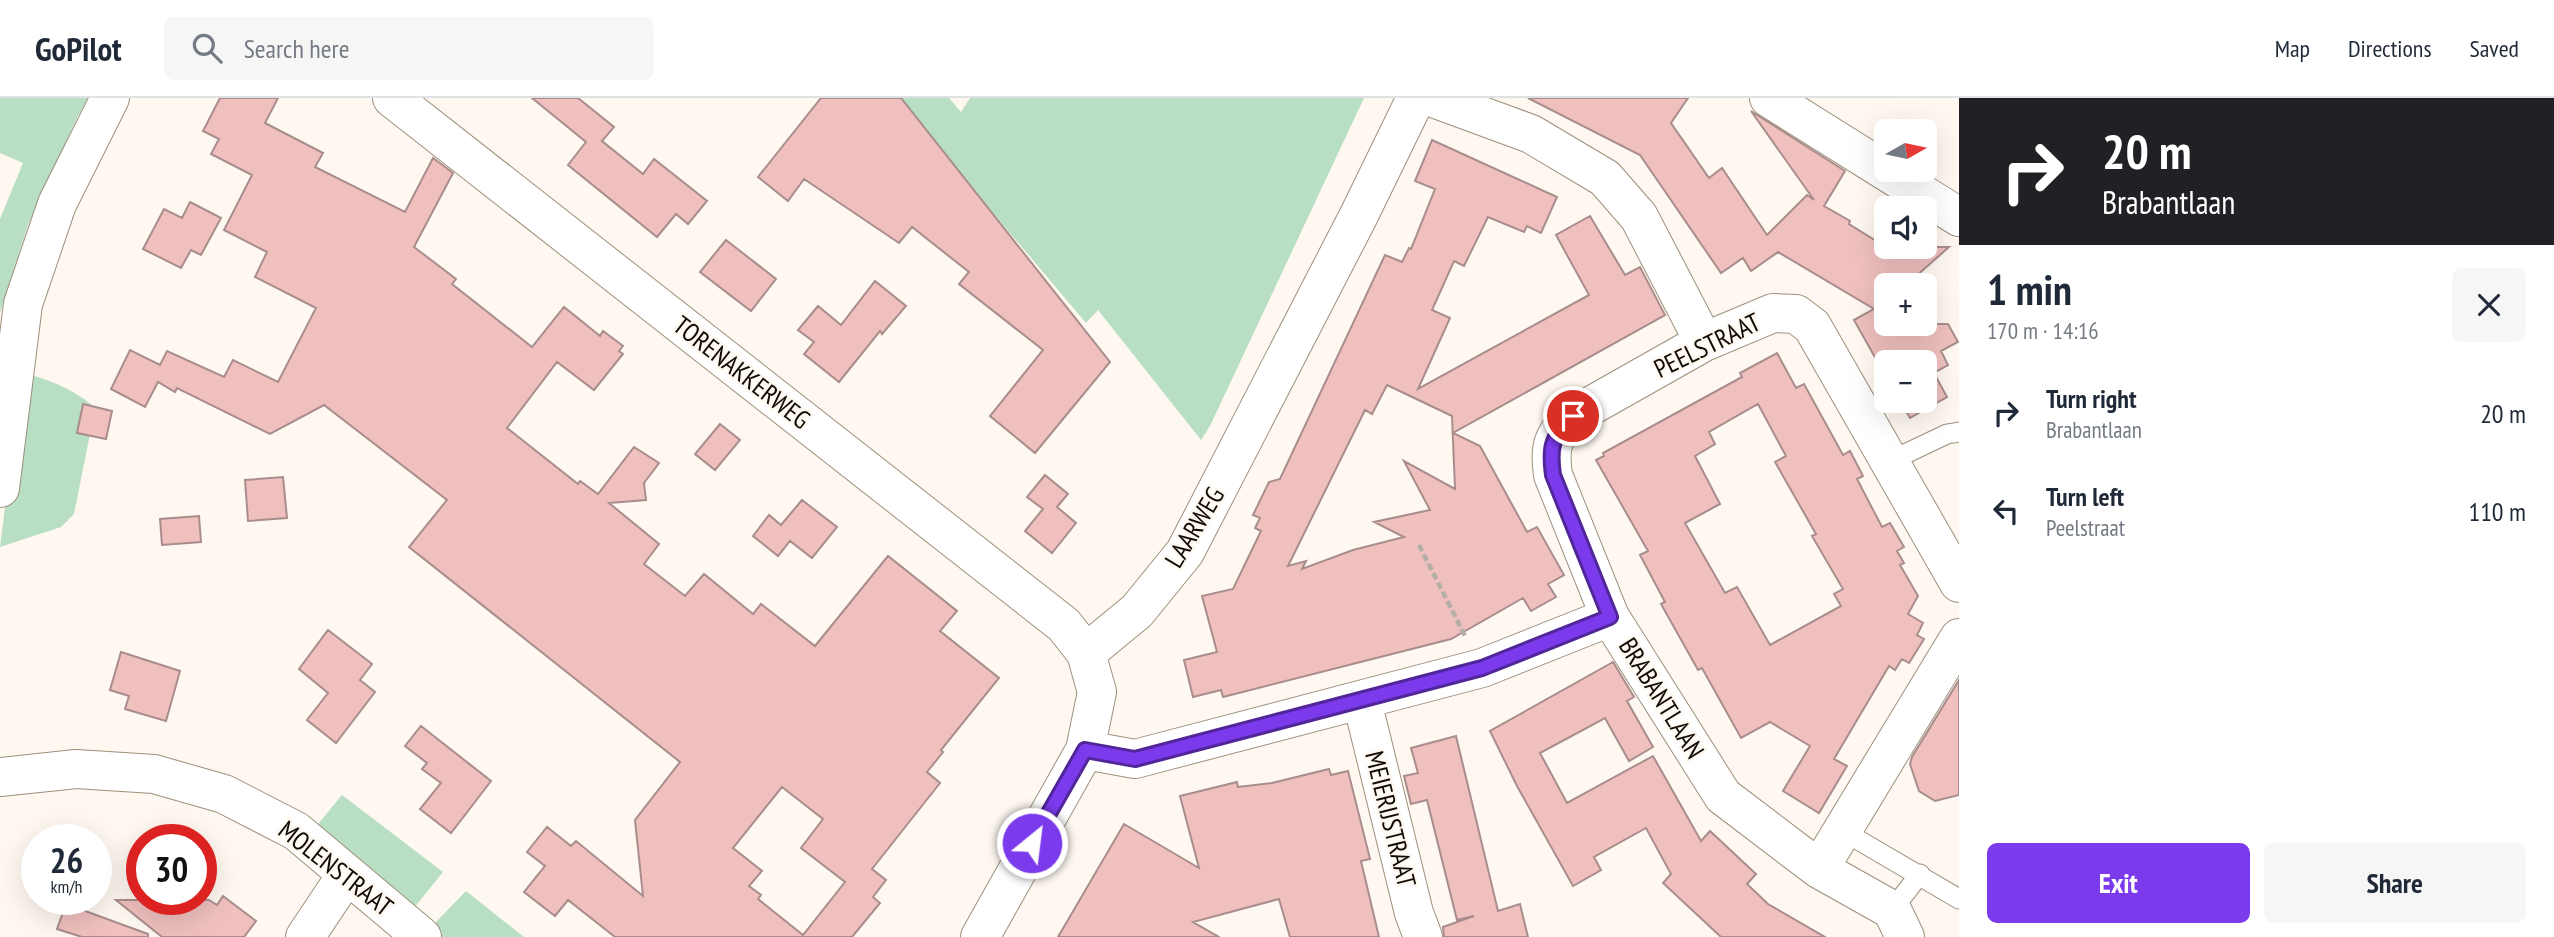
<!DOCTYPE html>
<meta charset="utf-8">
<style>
:root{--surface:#fff;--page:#f6f6f7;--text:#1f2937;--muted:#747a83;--line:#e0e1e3;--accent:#7c3aed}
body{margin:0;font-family:"PT Sans Narrow",sans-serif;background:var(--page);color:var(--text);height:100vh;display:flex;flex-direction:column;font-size:26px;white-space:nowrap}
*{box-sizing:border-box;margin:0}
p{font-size:23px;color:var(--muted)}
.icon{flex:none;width:38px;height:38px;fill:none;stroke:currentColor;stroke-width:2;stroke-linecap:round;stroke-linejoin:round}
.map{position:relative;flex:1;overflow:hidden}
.panel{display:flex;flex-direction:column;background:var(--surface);width:595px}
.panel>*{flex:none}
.guide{background:#202124;color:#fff;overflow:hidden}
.needle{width:46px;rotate:81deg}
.buttons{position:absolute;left:1874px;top:21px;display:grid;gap:14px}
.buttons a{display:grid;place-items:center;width:63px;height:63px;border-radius:10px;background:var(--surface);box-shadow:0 7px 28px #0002;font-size:35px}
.speed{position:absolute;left:21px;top:726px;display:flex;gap:14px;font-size:35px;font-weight:700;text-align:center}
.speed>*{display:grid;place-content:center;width:91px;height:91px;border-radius:50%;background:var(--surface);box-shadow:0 7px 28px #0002;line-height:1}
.speed small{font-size:18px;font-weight:400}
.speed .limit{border:10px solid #d22;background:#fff;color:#111}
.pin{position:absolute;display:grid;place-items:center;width:60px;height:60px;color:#fff;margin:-30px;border:4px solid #fff;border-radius:50%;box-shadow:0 2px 7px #0007}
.me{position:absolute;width:77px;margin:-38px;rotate:29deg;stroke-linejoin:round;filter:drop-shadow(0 0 5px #0008)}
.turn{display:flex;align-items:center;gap:24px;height:147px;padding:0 28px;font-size:32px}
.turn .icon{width:91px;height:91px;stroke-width:2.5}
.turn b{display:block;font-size:49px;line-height:60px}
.round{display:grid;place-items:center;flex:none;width:74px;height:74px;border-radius:10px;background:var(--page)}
.overview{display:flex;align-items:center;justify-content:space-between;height:119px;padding:0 28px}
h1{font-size:42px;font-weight:600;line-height:52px}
.button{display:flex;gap:14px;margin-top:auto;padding:14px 28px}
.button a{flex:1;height:80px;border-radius:10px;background:var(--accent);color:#fff;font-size:28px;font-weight:600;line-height:80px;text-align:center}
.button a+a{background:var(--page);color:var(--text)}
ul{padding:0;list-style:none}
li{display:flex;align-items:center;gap:21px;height:98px;padding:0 28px}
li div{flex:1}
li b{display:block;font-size:26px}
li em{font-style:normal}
header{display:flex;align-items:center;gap:42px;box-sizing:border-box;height:98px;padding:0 35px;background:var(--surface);border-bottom:2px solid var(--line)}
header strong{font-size:33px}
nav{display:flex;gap:38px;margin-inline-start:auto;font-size:24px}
.search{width:490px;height:63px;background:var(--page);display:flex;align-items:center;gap:18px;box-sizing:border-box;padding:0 24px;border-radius:10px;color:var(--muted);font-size:26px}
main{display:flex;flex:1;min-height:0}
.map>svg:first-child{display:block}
</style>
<header>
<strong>GoPilot</strong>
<div class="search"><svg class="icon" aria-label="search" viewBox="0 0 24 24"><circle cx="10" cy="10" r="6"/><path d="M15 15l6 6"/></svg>Search here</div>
<nav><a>Map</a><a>Directions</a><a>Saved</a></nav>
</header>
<main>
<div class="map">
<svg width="1959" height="839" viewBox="0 0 1959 839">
<rect width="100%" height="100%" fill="#fef8f0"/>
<!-- green -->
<path fill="#b8dec4" d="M0 0H88L77 20 28 127 0 215V121L23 65 0 55Z
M896 0H949L961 14 970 0H1364L1210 328 1201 342 1098 212 1086 225Z
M22 274C48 282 70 289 92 307L93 321 74 416 61 429 0 449Z
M342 697 443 774 410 815 314 731Z
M466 793 524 839H440L432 833 437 823Z"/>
<!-- building -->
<path fill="#efc0be" stroke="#a98d8c" stroke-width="2" fill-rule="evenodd" d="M220 0H278L265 25 323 55 315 69 405 114 433 60 453 75 414 149 456 181 452 186 532 249 564 209 600 238 603 233 623 248 619 253 623 256 594 292 557 264 507 330 578 386 580 383 598 396 634 349 659 365 644 385 646 402 609 405 659 446 644 466 685 498 704 476 753 516 761 506 815 548 888 458 957 513 940 533 999 580 941 652 943 654 927 674 940 685 872 771 886 782 873 799 880 805 852 839H615L568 802 555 818 524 794 545 768 527 754 547 729 571 748 576 743 643 798 635 722 680 664 409 449 447 402 324 307 270 336 177 290 175 294 158 284 145 309 111 291 130 252 160 267 167 253 224 279 233 262 278 284 316 210 255 179 267 154 224 132 252 77 211 56 219 41 203 33ZM782 689 823 721 801 750 845 784 803 837 758 801 761 797 749 788 762 773 733 750Z
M532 0H578L614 29 602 43 643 76 654 61 707 103 688 126 676 116 657 139 568 67 586 44Z
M821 0H901L1110 264 1035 355 990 318 1043 252 959 186 969 174 912 129 899 145 804 81 788 103 758 79Z
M1528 0H1688L1671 25 1709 80 1722 70 1767 137 1807 97 1814 102 1751 13 1845 73 1824 108 1850 123 1849 126 1886 149H1949L1906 187H1886V226H1948L1958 244 1941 253 1948 267 1934 275 1947 299 1910 320 1900 303H1925V264H1886V279L1854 222 1874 211 1778 154 1751 173 1743 160 1721 175 1640 57Z
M1432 42 1557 99 1541 135 1527 128 1524 134 1488 119 1464 168 1454 163 1432 212 1450 220 1418 291 1589 197 1556 137 1590 118 1625 177 1640 169 1665 217 1453 335 1480 348 1527 434 1537 429 1564 477 1548 486 1556 499 1531 513 1523 500 1451 541 1223 599 1221 592 1193 599 1184 562 1217 554 1202 498 1233 491 1261 433 1255 430 1260 420 1253 417 1269 384 1280 381 1385 157 1402 164 1409 150 1411 151 1435 91 1415 83ZM1387 287 1452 318 1455 391 1404 363 1430 412 1374 424 1404 439 1353 452 1302 471 1306 463 1288 468 1365 312 1372 316Z
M190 104 221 120 201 157 191 152 181 170 143 151 164 111 182 120Z
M726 142 776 181 751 213 700 174Z
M875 183 906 208 882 236 880 233 839 284 804 256 814 244 798 232 818 208 841 227Z
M1777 255 1796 290 1804 286 1843 357 1850 353 1863 378 1857 381 1882 429 1890 425 1904 449 1897 453 1904 465 1900 467 1918 498 1908 516 1923 525 1917 537 1924 541 1909 565 1902 561 1895 572 1889 568 1834 661 1847 668 1819 715 1783 693 1810 648 1770 624 1741 640 1702 570 1698 572 1661 506 1665 504 1640 457 1648 453 1596 362 1604 358 1603 355 1742 279 1740 275ZM1758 306 1786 358 1775 364 1816 436 1812 438 1843 491 1834 496 1841 508 1770 547 1737 489 1725 495 1685 425 1720 406 1695 358 1715 346 1709 334Z
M83 306 112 313 106 341 77 335Z
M720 326 740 342 715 372 695 356Z
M1045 377 1068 396 1057 409 1076 425 1052 455 1025 433 1043 411 1027 399Z
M283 379 287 420 248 423 245 382Z
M802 402 837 429 812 460 790 443 778 458 753 438 769 417 781 427Z
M199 418 201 444 162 447 160 421Z
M328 532 372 566 360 582 375 594 336 645 307 622 328 595 299 571Z
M121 554 180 573 166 623 125 611 129 598 110 592Z
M1613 564 1634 599 1627 603 1653 649 1629 663 1605 620 1540 655 1567 705 1653 658 1701 743 1710 733 1756 776 1747 786 1768 806 1825 839H1721L1663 785 1671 776 1646 730 1594 759 1601 772 1573 788 1517 688 1490 633Z
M1959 582V697L1935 703 1919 693 1910 666 1912 659Z
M421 628 491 683 451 735 420 711 441 685 422 671 427 665 405 648Z
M1456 638 1498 813 1520 806 1528 839H1444L1443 829 1474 818 1457 822 1427 702 1411 706 1404 678 1418 675 1411 650Z
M1329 671 1331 677 1348 673 1370 761 1361 763 1379 839H1290L1279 801 1193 824 1219 839H1058L1124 726 1199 770 1180 698 1237 684 1238 689 1272 685Z
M223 798 256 823 244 839H162L116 802H209L217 807Z
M66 806 148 836V839H82L57 831Z"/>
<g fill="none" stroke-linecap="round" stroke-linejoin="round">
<!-- service casing -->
<g stroke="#9d907b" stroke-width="21">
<path id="service" d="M1888 364 1947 336 1959 334
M1843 733 1959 801
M1892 812 1920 776"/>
</g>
<!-- minor casing -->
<g stroke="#9d907b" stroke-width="40">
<path id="minor" d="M392 0 1064 527 1086 555
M1433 0 1531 36 1605 80 1639 119 1704 244
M1769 0 1959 119
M0 390 23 206 57 106 110 0
M1610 519 1553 377C1549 349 1552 338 1573 318L1704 244 1773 215 1796 216 1812 228 1959 485
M1362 603 1414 815 1423 839
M1085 652 1135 661 1482 570 1610 519 1723 698 1819 771 1892 812 1905 839
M0 679 76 671 154 676 224 696 296 733 422 839
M1819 771 1959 540
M305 839 347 776
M980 839 1085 652 1097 594 1086 555 1137 513 1185 454 1359 117 1416 0"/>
</g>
<!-- path -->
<path stroke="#b4aea7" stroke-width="4.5" stroke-dasharray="7 3.5" stroke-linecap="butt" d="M1419 447 1465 538"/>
<!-- service -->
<use href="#service" stroke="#fff" stroke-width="19"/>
<!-- minor -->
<use href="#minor" stroke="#fff" stroke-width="38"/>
</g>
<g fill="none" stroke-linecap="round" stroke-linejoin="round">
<!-- route casing -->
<g stroke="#51269a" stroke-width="18">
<path id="route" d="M1032 745 1085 652 1135 661 1482 570 1610 519 1553 377C1549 349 1552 338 1573 318"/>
</g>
<!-- route -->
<use href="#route" stroke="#7c3aed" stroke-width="12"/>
</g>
<g text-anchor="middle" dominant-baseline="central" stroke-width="5" stroke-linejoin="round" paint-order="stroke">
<!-- street labels -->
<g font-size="26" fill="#0f0b04" stroke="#fef8f0">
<text transform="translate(1707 247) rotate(-26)">PEELSTRAAT</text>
<text transform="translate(742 274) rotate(38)">TORENAKKERWEG</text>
<text transform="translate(1194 429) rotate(-59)">LAARWEG</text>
<text transform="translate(1662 600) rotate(58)">BRABANTLAAN</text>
<text transform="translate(1391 721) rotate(76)">MEIERIJSTRAAT</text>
<text transform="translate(336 770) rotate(38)">MOLENSTRAAT</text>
</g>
</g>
</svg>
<div class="buttons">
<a><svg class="needle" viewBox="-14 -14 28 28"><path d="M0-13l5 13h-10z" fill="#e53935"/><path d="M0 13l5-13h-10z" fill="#747a83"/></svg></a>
<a><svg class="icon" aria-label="sound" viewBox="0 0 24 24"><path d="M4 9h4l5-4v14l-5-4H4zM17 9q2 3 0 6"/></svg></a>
<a>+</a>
<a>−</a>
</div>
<div class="speed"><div>26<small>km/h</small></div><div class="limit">30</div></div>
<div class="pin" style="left:1573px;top:318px;background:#d93025"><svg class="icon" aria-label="arrive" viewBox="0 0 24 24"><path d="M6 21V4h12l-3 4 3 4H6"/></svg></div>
<svg class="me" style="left:1032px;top:745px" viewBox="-20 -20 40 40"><circle r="17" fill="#7c3aed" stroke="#fff" stroke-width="3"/><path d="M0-11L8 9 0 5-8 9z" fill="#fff"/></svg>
</div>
<section class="panel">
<div class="guide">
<div class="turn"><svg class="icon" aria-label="right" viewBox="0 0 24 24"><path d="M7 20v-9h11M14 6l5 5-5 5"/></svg><div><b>20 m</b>Brabantlaan</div></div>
</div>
<div class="overview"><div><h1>1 min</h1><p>170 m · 14:16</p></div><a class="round"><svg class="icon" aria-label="close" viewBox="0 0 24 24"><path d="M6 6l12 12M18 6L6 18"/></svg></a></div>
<ul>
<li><svg class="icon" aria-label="right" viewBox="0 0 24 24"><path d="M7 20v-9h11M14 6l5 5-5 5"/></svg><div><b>Turn right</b><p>Brabantlaan</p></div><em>20 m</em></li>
<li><svg class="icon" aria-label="left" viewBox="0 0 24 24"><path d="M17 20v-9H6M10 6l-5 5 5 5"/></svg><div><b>Turn left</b><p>Peelstraat</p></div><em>110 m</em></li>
</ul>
<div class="button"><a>Exit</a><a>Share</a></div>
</section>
</main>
